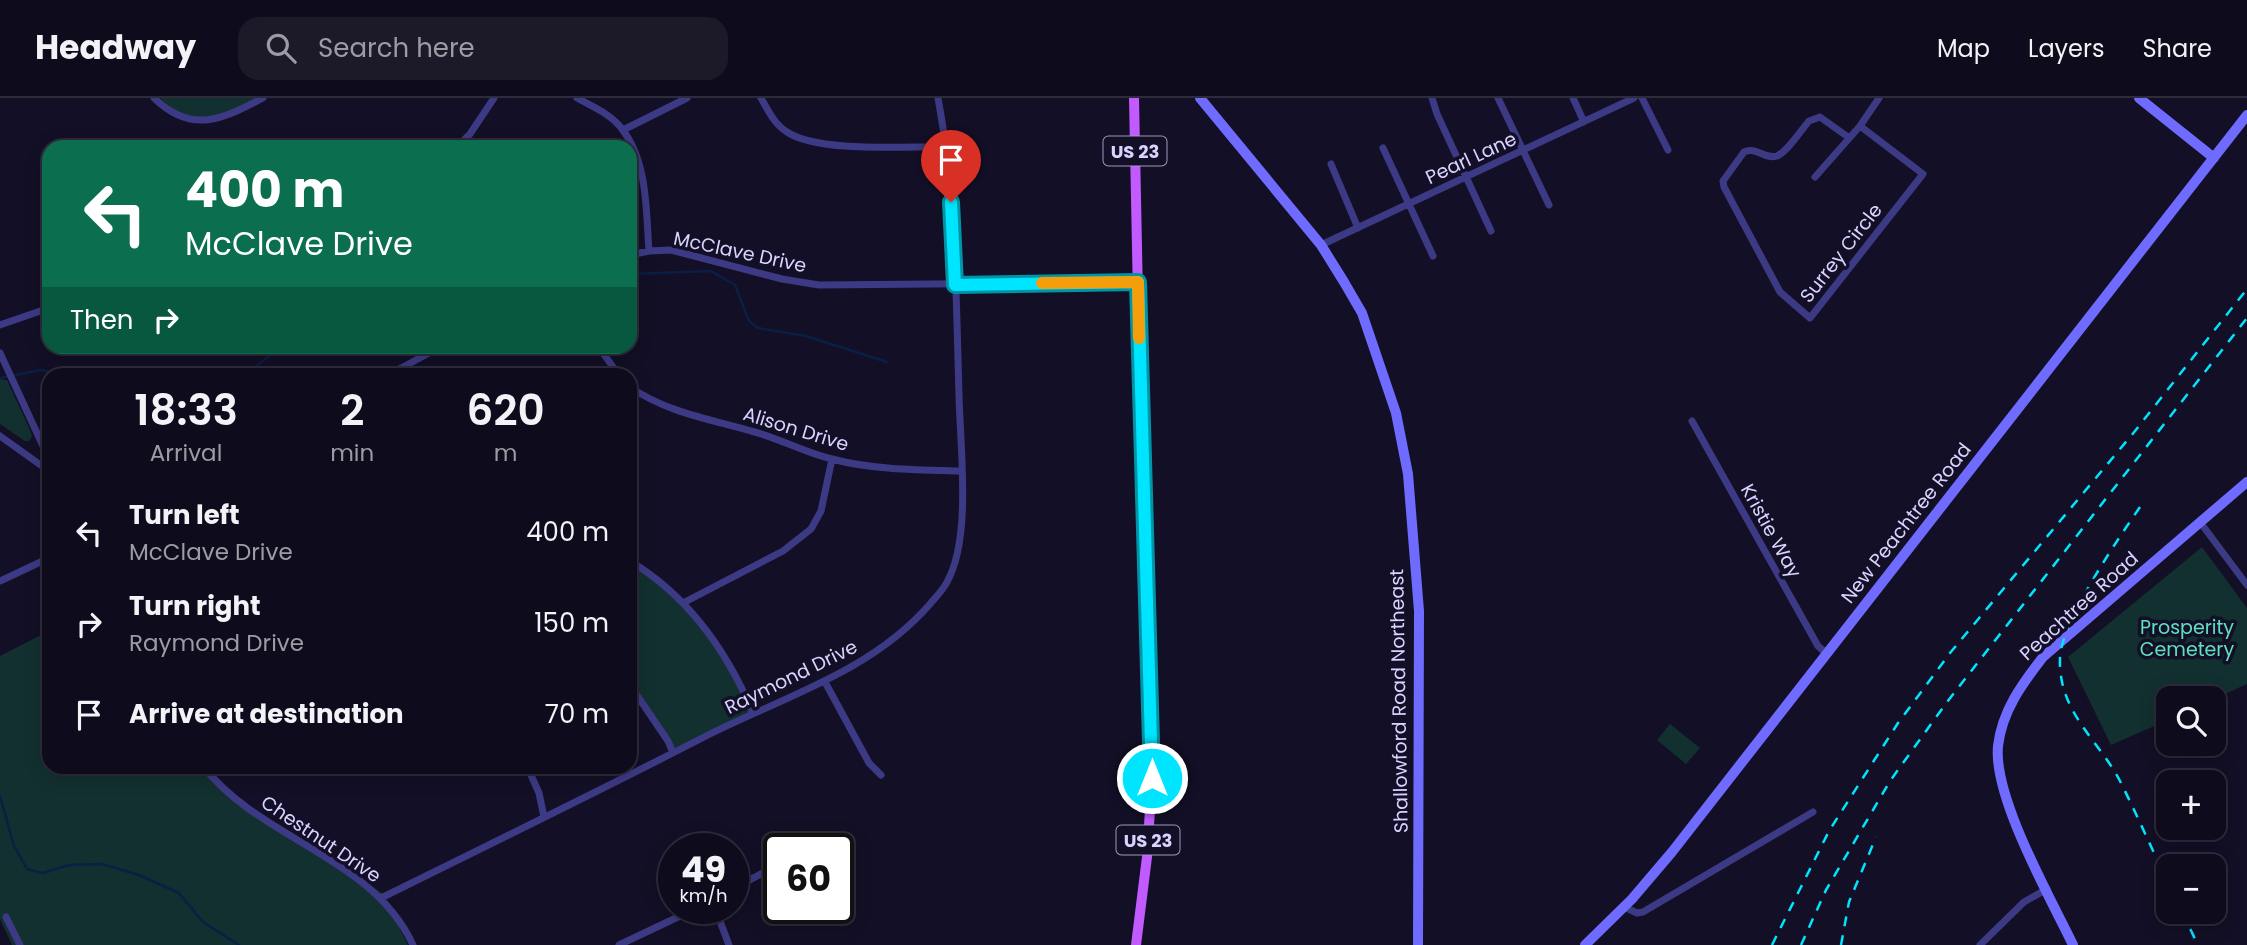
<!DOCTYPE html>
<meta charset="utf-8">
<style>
:root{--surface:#0e0b1c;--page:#1c1929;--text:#f1f3f6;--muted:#9b9ba3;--line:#2e2b3b}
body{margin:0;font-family:Poppins,sans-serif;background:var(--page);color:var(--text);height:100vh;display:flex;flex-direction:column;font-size:26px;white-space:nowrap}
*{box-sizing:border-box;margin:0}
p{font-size:23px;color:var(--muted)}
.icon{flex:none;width:38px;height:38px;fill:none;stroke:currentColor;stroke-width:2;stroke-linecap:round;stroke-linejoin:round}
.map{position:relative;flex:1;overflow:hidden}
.side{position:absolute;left:42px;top:270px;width:595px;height:406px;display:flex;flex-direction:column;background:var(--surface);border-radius:21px;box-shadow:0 4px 18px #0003,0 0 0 2px var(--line)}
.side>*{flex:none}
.guide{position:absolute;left:42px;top:42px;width:595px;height:214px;border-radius:21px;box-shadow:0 4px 18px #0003,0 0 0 2px var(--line);background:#0b6e4f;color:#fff;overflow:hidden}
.buttons{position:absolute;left:2156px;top:588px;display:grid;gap:14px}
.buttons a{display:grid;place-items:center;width:70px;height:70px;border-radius:14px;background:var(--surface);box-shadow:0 4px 18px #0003,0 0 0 2px var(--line);font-size:35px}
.speed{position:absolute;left:658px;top:735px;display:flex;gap:14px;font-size:35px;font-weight:700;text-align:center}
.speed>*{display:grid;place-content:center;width:91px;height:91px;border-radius:50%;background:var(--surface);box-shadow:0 4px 18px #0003,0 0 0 2px var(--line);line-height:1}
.speed small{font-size:18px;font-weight:400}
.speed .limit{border:4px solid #111;border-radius:10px;background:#fff;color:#111}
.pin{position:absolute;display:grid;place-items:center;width:60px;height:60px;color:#fff;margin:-72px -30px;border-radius:50% 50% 50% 0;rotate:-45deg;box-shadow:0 0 7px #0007}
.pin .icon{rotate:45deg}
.me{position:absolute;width:77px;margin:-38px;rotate:0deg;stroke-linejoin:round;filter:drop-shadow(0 0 5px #0008)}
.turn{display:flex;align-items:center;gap:24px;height:147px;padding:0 28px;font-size:32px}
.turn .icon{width:91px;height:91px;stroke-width:2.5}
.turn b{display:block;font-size:49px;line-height:60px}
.then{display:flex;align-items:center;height:66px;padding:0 28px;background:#0003;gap:14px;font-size:26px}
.eta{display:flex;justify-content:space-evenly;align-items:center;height:119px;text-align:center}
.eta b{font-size:42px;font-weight:600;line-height:49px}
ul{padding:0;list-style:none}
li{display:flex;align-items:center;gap:21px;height:91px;padding:0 28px}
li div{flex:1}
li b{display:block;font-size:26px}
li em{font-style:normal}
header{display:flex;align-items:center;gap:42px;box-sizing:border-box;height:98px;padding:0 35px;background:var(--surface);border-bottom:2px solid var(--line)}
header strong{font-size:33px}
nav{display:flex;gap:38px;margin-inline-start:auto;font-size:24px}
.search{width:490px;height:63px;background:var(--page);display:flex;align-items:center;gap:18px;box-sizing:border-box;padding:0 24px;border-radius:21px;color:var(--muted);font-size:26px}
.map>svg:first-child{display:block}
</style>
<header>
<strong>Headway</strong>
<div class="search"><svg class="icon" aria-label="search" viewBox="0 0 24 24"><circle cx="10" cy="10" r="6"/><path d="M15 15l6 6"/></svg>Search here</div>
<nav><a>Map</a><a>Layers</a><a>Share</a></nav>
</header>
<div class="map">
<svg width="2247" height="847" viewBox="0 0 2247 847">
<rect width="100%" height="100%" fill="#130f26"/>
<!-- green -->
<path fill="#12302f" d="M160 0H262L218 22 177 16Z
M0 281 7 282 31 334 32 339 29 343H25L0 326Z
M2202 449 2247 510V586L2214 601 2168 600V622L2111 647 2068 559Z
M630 461 690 510 720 548 752 614 673 654 630 586Z
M49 533V668L203 669 214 685 279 731 382 795 408 847H12L0 821V558Z
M1670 626 1700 650 1686 666 1657 642Z"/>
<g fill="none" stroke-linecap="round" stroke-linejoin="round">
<!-- stream -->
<path stroke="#0a1f44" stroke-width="2.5" d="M630 176 711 173 735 187 749 223 758 230 806 238 887 264
M246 276 273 255 287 248
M0 280 41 272 56 276
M0 698 14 748 27 771 43 775 69 767 102 766 139 777 179 795 203 824 239 847"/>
<!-- street -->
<path stroke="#3d3a85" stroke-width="7" d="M154 0C192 37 223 21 263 0
M577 0C593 9 611 16 622 31 648 64 646 114 649 153
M761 0C768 12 774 26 787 34 818 55 908 48 947 49
M1432 0 1437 16 1491 133
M1498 0 1549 107
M1573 0 1584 24
M1642 0 1668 52
M623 32 687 0
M1848 39 1820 19 1809 23C1802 31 1787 54 1777 58 1765 62 1756 48 1744 54L1723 83 1724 89 1780 194 1810 220 1923 76 1860 28
M457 49 470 36 494 0
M1383 50 1433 158
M1331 66 1358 130
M1815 79 1860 28 1879 0
M1321 147 1634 0
M630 157 649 153 671 152 782 181 819 187 1138 184
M0 227 49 210
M598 248 618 276
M0 255 49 361
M390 276 442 248
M630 289C666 314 709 321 751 333 779 340 805 355 832 361 873 372 920 372 961 373
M1692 323 1818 548 1826 555
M0 338 49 373
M2200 424 2247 487
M630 463C688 498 727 553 753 615
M0 483 49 460
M683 505 783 453 811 431 821 413 832 361
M825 584 869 665 881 677
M630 587 668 643 673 655
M203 668C260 742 372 758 413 847
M527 668 539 695 544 719
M733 791 779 766
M381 800C491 746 601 692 710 636 786 598 872 573 930 506 936 499 943 492 947 484 972 440 960 348 959 297 956 198 956 97 938 0
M1624 809 1637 815 1643 814 1813 714
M715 810 729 847
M6 819 20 847
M619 847 697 810
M1980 847 2024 804 2047 791"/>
<!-- secondary -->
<path stroke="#6f6bff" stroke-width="10" d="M1200 0 1321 147 1344 184 1362 215 1396 315 1408 376 1419 513 1418 847
M2139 0 2214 60
M1585 847 1632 801 1672 754 2247 17
M2073 847C2050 799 1993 699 1998 648 2002 613 2022 586 2043 559L2247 384"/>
<!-- primary -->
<path stroke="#c25bff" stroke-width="10" d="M1134 0 1141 350 1146 451 1152 680 1147 759 1136 847"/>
<!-- rail -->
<path stroke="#00e5ff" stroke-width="2.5" stroke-dasharray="10 9" stroke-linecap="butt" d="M2140 409C2118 441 2061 524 2060 560 2058 614 2098 641 2120 683 2137 717 2152 751 2168 785
M2182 814 2198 847
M1772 847 1829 733 1898 625 1950 555 2135 333 2247 191
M1801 847 1826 792 1890 683 1947 604 2247 220
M1841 847 1849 804 1876 739"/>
</g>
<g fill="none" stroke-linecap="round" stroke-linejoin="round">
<!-- route casing -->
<g stroke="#0095a6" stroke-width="18">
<path id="route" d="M951 104 955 187 1138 184 1152 680"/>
</g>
<!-- route -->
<use href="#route" stroke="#00e5ff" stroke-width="12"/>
<!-- slow -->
<path stroke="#f59e0b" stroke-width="12" d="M1042 185 1138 184 1139 240"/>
</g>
<g text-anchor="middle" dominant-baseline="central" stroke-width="7" stroke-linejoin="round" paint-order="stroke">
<!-- shield labels -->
<g fill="#130f26" stroke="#9e99be" stroke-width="2">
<rect x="1103.5" y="38.5" width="63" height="29" rx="5"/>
<rect x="1116.5" y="727.5" width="63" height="29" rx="5"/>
</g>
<g font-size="18" font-weight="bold" fill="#d9d4ff">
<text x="1135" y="53">US 23</text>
<text x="1148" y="742">US 23</text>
</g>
<!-- street labels -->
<g font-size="19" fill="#d9d4ff" stroke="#130f26">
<text transform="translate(1471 60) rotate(-25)">Pearl Lane</text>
<text transform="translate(740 154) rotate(12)">McClave Drive</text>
<text transform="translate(1841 155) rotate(-52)">Surrey Circle</text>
<text transform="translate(796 331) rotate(17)">Alison Drive</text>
<text transform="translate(1906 425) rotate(-52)">New Peachtree Road</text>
<text transform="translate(1771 433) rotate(61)">Kristie Way</text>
<text transform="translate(2079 508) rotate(-42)">Peachtree Road</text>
<text transform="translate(791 579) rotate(-26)">Raymond Drive</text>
<text transform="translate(1399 603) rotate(-91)">Shallowford Road Northeast</text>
<text transform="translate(321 741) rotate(34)">Chestnut Drive</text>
</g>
<!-- park labels -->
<g font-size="19" fill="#5fe0c0" stroke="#130f26">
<text x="2187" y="529">Prosperity<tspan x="2187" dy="22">Cemetery</tspan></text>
</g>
</g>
</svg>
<div class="buttons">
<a><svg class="icon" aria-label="search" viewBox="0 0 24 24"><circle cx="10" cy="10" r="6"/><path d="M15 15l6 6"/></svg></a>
<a>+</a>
<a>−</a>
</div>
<div class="speed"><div>49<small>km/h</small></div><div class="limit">60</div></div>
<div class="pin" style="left:951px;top:104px;background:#d93025"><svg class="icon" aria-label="arrive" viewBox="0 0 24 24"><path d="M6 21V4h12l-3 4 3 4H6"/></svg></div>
<svg class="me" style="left:1152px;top:680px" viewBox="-20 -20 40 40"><circle r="17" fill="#00e5ff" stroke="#fff" stroke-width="3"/><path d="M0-11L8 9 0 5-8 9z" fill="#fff"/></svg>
<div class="guide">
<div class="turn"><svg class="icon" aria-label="left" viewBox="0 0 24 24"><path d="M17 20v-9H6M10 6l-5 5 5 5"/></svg><div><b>400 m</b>McClave Drive</div></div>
<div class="then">Then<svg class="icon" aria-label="right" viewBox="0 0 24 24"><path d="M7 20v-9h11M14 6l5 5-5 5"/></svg></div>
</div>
<section class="side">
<div class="eta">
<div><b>18:33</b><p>Arrival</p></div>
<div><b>2</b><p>min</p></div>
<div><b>620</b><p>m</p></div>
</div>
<ul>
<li><svg class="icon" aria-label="left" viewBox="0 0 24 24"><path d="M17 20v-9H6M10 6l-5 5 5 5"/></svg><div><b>Turn left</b><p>McClave Drive</p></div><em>400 m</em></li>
<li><svg class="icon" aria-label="right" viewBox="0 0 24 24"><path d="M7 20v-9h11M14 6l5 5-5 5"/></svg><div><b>Turn right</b><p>Raymond Drive</p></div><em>150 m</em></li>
<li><svg class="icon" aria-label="arrive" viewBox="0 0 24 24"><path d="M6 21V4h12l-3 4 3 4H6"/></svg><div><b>Arrive at destination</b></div><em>70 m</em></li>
</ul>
</section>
</div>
